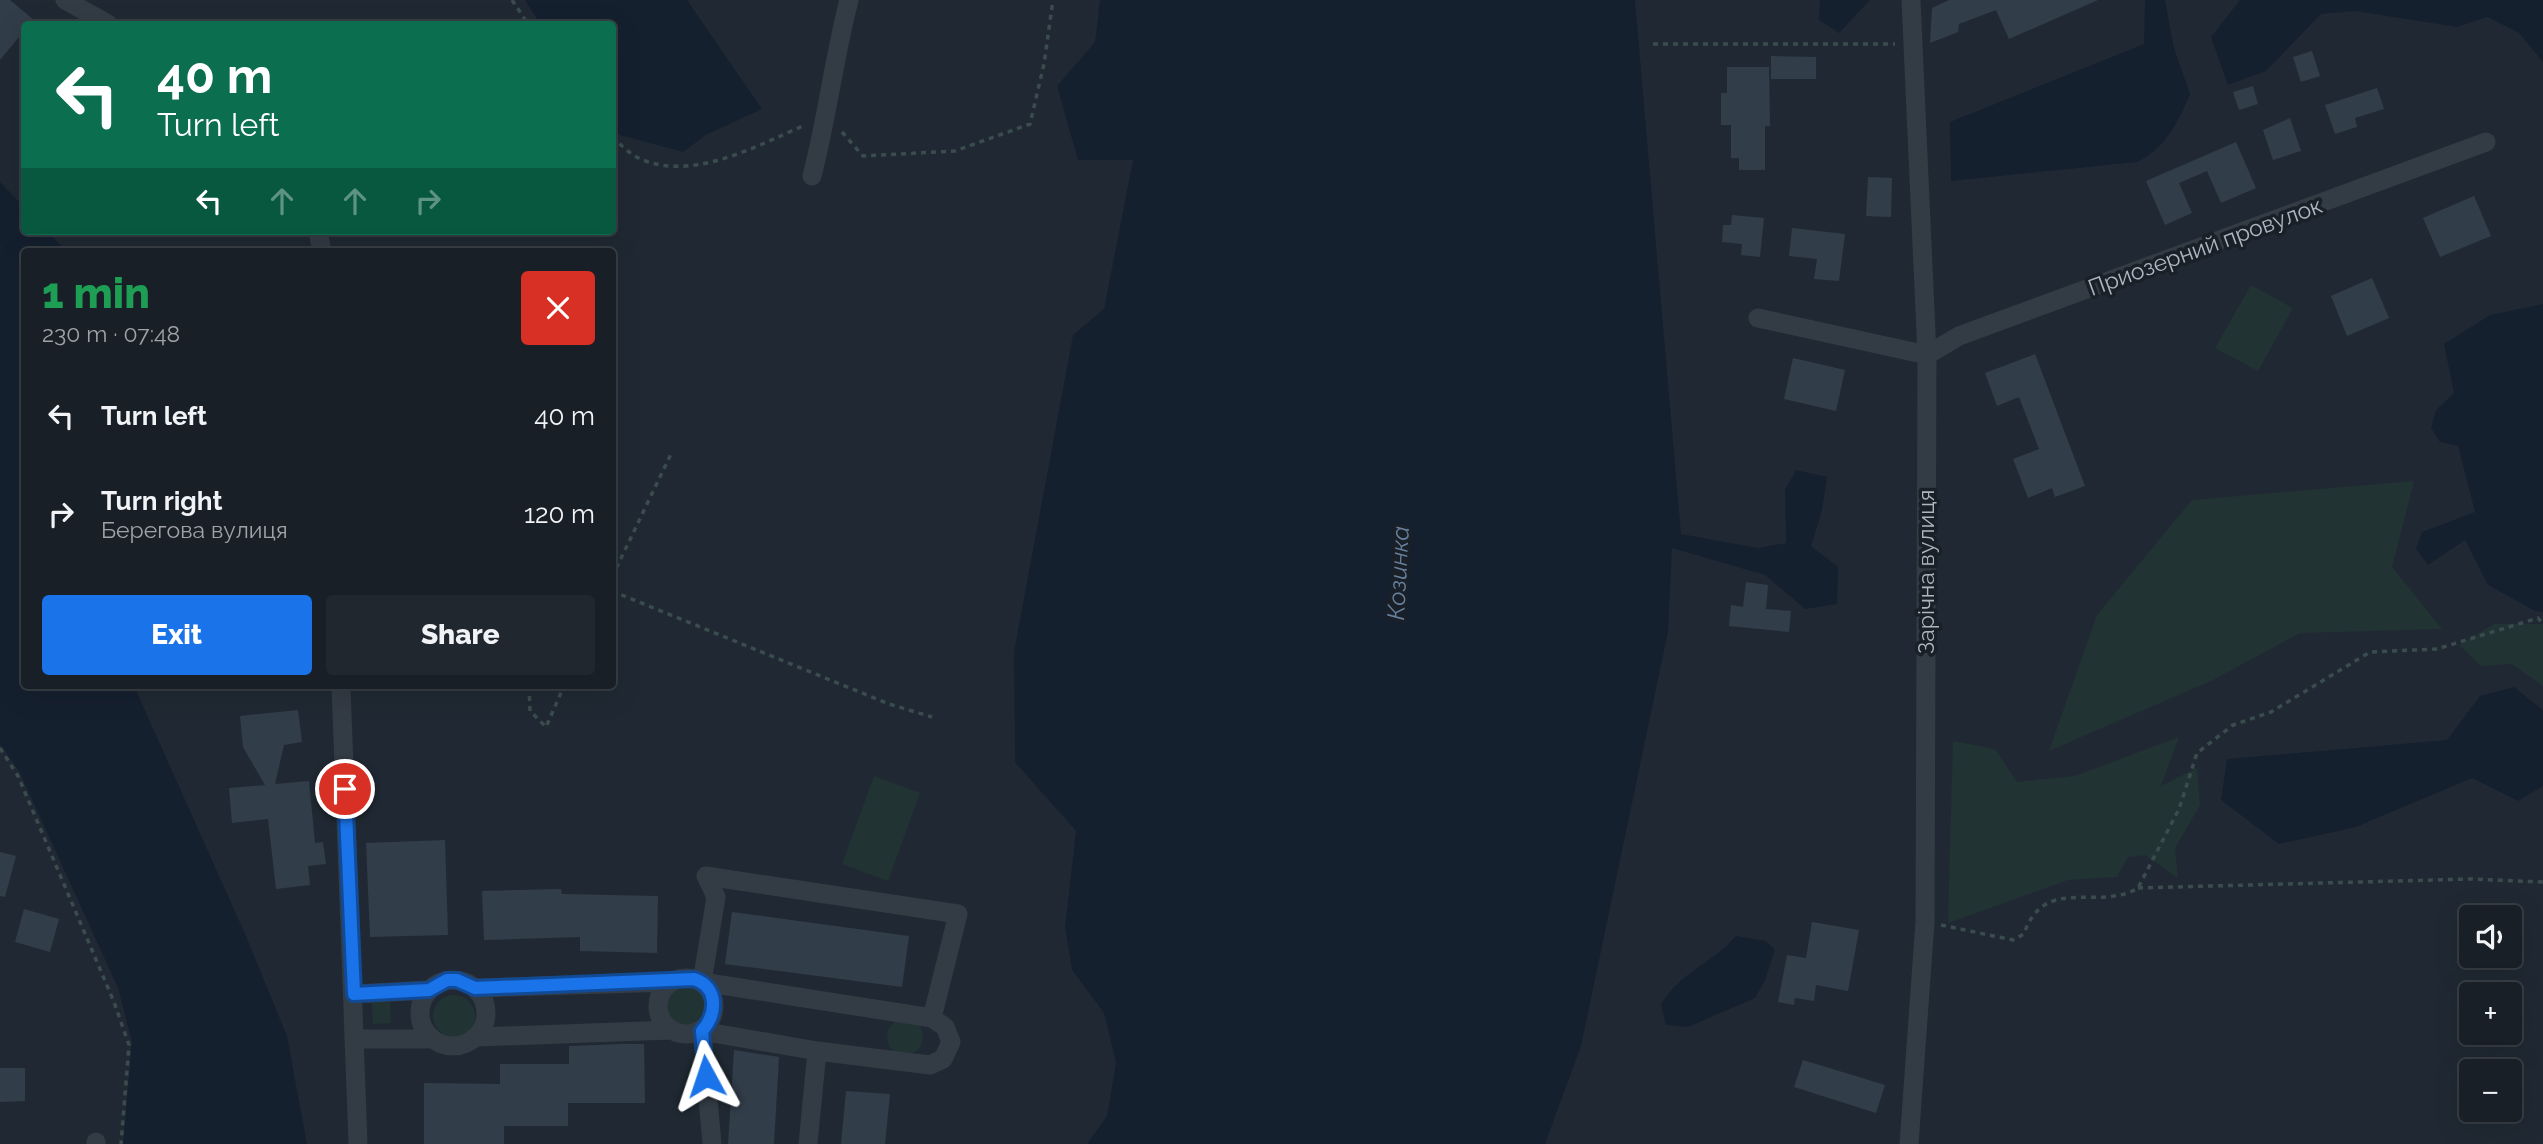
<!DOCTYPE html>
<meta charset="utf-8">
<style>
:root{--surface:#181f26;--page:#21272e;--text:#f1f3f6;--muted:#9fa2a7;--line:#363d43;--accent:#1a73e8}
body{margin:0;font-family:Raleway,sans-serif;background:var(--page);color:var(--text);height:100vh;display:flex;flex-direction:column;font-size:26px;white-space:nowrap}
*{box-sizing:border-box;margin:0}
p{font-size:23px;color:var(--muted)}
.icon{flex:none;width:38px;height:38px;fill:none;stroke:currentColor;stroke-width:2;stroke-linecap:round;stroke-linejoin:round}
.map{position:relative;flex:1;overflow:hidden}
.details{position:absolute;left:21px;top:248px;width:595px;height:441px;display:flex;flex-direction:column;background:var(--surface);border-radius:7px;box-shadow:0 7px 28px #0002,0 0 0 2px var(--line)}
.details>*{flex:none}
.guide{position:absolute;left:21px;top:21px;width:595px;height:214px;border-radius:7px;box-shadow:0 7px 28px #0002,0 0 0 2px var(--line);background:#0b6e4f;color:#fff;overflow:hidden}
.buttons{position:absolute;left:2459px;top:905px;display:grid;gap:14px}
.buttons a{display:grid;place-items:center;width:63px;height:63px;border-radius:7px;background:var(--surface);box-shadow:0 7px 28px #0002,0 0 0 2px var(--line);font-size:35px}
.pin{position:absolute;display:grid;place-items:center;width:60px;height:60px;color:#fff;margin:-30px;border:4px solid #fff;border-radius:50%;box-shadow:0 2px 7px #0007}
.me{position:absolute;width:77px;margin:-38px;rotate:355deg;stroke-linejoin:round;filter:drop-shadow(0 0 5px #0008)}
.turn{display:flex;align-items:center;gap:24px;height:147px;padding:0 21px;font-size:32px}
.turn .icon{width:91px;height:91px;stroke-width:2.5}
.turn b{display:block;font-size:49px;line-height:60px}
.lanes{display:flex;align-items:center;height:66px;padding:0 21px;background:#0003;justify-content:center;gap:35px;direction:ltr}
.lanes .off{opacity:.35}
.round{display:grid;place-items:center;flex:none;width:74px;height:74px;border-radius:7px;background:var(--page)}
.headline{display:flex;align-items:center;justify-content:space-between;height:119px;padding:0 21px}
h1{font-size:42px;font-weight:800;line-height:52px;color:#1e9e55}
.cta{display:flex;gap:14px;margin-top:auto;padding:14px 21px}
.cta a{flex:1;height:80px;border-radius:7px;background:var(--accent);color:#fff;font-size:28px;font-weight:800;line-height:80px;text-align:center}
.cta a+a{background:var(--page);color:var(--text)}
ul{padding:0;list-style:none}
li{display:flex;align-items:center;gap:21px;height:98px;padding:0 21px}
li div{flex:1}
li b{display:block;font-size:26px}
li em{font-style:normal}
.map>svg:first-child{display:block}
</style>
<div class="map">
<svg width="2543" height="1144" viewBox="0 0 2543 1144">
<rect width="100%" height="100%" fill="#202933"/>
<!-- green -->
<path fill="#223334" d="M2251 285 2293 308 2258 371 2215 348Z
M2414 481 2392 567 2442 629 2300 633 2213 680 2049 751 2097 615 2192 500Z
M2494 624H2543V686L2512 664 2481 666 2459 645Z
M2179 737 2161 786 2197 768 2200 805 2175 848 2178 878 2145 855 2128 857 2117 877 2068 880 1948 923 1953 741 1995 749 2017 782 2075 776Z
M874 776 920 793 888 881 842 864Z
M667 1006a19 19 0 1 1 38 0a19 19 0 1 1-38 0Z
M433 1016a21 21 0 1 1 42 0a21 21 0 1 1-42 0Z
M390 1001 391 1023 373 1024 372 1002Z
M887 1037a18 18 0 1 1 36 0a18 18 0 1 1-36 0Z"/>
<!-- water -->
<path fill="#15202f" d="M525 0H687L762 109 706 135 683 152 620 135 613 127 612 24H540Z
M1100 0H1635L1681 534 1758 548 1786 543 1785 490 1796 470 1827 477 1822 511 1811 546 1838 567 1837 604 1805 609 1765 575 1672 548 1668 632 1581 1046 1545 1144H1087L1107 1116 1116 1062 1104 1013 1072 970 1065 928 1076 831 1015 762 1014 652 1073 335 1104 309 1133 160H1078L1057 86 1095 42Z
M1820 0H1870L1839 33 1819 20Z
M2145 0H2165L2174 48 2190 94C2179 121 2165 149 2137 162L1951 181 1950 122 2144 44Z
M2240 0H2543V62L2519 33 2487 17 2457 27 2355 11 2321 14 2266 71 2228 85 2211 37Z
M0 182 24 207V231H47L67 252H24V686H134L246 936 287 1036 307 1144H123L132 1042 118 988 19 771 0 744Z
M2543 304V612L2535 611 2488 585 2465 540 2428 565 2416 549 2422 532 2475 512 2458 446 2440 442 2431 428 2436 410 2454 393 2444 344 2490 315Z
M2514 687 2543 710V786L2518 801 2472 778 2356 827 2279 844 2221 800 2227 759 2447 740 2480 696Z
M1736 936 1766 941 1775 950 1765 980 1755 998 1688 1027 1666 1025 1661 1005C1678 973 1713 963 1736 936Z"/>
<!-- building -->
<path fill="#323d4a" d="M0 0H10L34 20 24 24V31L0 60Z
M1949 0H2098L2009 39 1996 10 1959 24 1958 32 1930 43 1932 8Z
M2312 51 2320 76 2301 82 2293 57Z
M1771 56 1816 57V79H1771Z
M1727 67H1769L1770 126H1765V170H1739V158H1731V125H1721V93H1727Z
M2253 86 2258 104 2239 110 2233 92Z
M2377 88 2384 109 2355 118 2357 127 2335 134 2325 105Z
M2290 118 2301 151 2273 160 2263 130Z
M2236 142 2256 188 2221 203 2207 171 2179 183 2192 213 2165 225 2146 181Z
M1868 177 1892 178 1891 217 1866 216Z
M2474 196 2491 236 2440 257 2423 218Z
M1732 215 1764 218 1760 257 1741 255 1742 244 1722 242 1723 225H1731Z
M1792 228 1845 234 1839 281 1814 279 1817 259 1789 256Z
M2372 278 2389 318 2347 336 2331 296Z
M2035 354 2085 486 2055 497 2052 488 2028 498 2013 459 2039 449 2019 397 1997 406 1985 373Z
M1793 358 1845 370 1836 411 1784 399Z
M1746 582 1768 585 1766 609 1791 611 1789 632 1729 626 1731 605 1743 607Z
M298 710 302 742 284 745 275 784 309 781 315 843 323 842 326 864 308 866 310 885 276 889 268 819 232 823 229 788 265 785 243 747 240 716Z
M445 840 448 935 370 937 366 843Z
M0 852 16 856 5 897 0 896Z
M561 889 562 894 658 896 657 953 580 951V937L484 940 482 891Z
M24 909 59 919 50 952 15 942Z
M732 912 909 936 902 987 725 964Z
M1812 922 1859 930 1848 991 1816 985 1814 1001 1795 998 1794 1005 1778 1002 1787 955 1806 958Z
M621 1044H644L645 1103H568V1126H504V1144H424V1083L500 1084V1064H569V1046Z
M734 1050 779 1057 774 1144H728Z
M1803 1060 1885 1085 1876 1113 1794 1087Z
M0 1068H25V1101L0 1102Z
M846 1091 890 1094 885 1144H841Z"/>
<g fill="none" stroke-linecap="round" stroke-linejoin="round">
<!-- path -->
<path stroke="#3a4c4d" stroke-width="3.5" stroke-dasharray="5 5" stroke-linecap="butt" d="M512 0 528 24
M1653 44H1895
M842 132 863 156 955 151 1030 124 1044 64 1053 0
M612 137C619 143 626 150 633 155 686 186 756 146 805 125
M612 577 671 454
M612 591 889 704 932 717
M529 686 530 711 546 727 564 686
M0 748 18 776 114 1002 129 1045 121 1144
M2138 888 2470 879 2543 882
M1941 925 2013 940 2024 934C2044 874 2099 912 2138 888L2179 809 2197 753 2233 725 2271 712 2370 652 2437 649 2538 618 2543 624"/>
<!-- minor -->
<path stroke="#333b44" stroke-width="19" d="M65 0 108 24
M812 176C827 118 834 58 849 0
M318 231 322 252
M1758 318 1927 355 1959 336 2486 142
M341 686 358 1144
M706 876 716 897 702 982 932 1018 945 1027 951 1042 943 1059 930 1065 817 1051 808 1144
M706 876 958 914 932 1018
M658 1006a28 28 0 1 1 56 0a28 28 0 1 1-56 0Z
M420 1013a33 33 0 1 1 66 0a33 33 0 1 1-66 0Z
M476 988 672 982
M354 994 429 990
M477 1037 671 1030
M357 1039H432
M96 1142V1144
M712 1144 702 1031 817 1051
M1909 1144 1925 922 1927 355 1911 0"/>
</g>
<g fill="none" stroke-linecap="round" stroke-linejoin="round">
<!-- route casing -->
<g stroke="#114b97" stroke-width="18">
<path id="route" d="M345 789 354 994 429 990 447 980H457L475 988 694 979C719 987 717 1014 702 1031L706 1076"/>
</g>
<!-- route -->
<use href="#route" stroke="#1a73e8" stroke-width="12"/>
</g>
<g text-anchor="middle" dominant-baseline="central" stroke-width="7" stroke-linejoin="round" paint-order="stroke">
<!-- street labels -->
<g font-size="23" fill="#adb5c1" stroke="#192028">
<text transform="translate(2205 246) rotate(-20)">Приозерний провулок</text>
<text transform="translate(1925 572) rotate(-90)">Зарічна вулиця</text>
</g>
<!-- water labels -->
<g font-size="24" font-style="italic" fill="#67819f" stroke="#192028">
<text transform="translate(1398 573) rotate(-87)">Козинка</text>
</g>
</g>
</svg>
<div class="buttons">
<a><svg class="icon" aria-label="sound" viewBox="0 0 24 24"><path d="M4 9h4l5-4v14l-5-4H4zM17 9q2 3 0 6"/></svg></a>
<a>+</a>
<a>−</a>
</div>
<div class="pin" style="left:345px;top:789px;background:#d93025"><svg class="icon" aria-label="arrive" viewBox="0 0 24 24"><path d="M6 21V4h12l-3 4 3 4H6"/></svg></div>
<svg class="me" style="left:706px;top:1076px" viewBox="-20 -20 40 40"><path d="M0-17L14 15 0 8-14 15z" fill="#1a73e8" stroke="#fff" stroke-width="4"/></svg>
<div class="guide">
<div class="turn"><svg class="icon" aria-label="left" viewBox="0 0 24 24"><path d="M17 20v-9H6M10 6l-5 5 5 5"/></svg><div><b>40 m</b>Turn left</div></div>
<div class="lanes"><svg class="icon" aria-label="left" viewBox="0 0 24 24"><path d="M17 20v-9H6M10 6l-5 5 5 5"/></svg><svg class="icon off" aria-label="ahead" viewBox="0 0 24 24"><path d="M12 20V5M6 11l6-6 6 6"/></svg><svg class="icon off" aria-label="ahead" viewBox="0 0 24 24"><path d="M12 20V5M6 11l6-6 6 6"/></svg><svg class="icon off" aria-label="right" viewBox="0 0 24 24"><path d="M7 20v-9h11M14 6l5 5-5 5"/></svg></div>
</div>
<section class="details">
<div class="headline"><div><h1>1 min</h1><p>230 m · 07:48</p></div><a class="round" style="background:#d93025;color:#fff"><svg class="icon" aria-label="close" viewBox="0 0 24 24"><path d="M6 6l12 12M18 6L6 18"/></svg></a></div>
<ul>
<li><svg class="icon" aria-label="left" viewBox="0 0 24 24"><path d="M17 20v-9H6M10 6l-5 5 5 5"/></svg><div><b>Turn left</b></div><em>40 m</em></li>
<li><svg class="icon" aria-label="right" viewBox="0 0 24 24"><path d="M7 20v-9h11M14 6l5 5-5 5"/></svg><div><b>Turn right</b><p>Берегова вулиця</p></div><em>120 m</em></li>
</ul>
<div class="cta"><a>Exit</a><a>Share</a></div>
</section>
</div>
